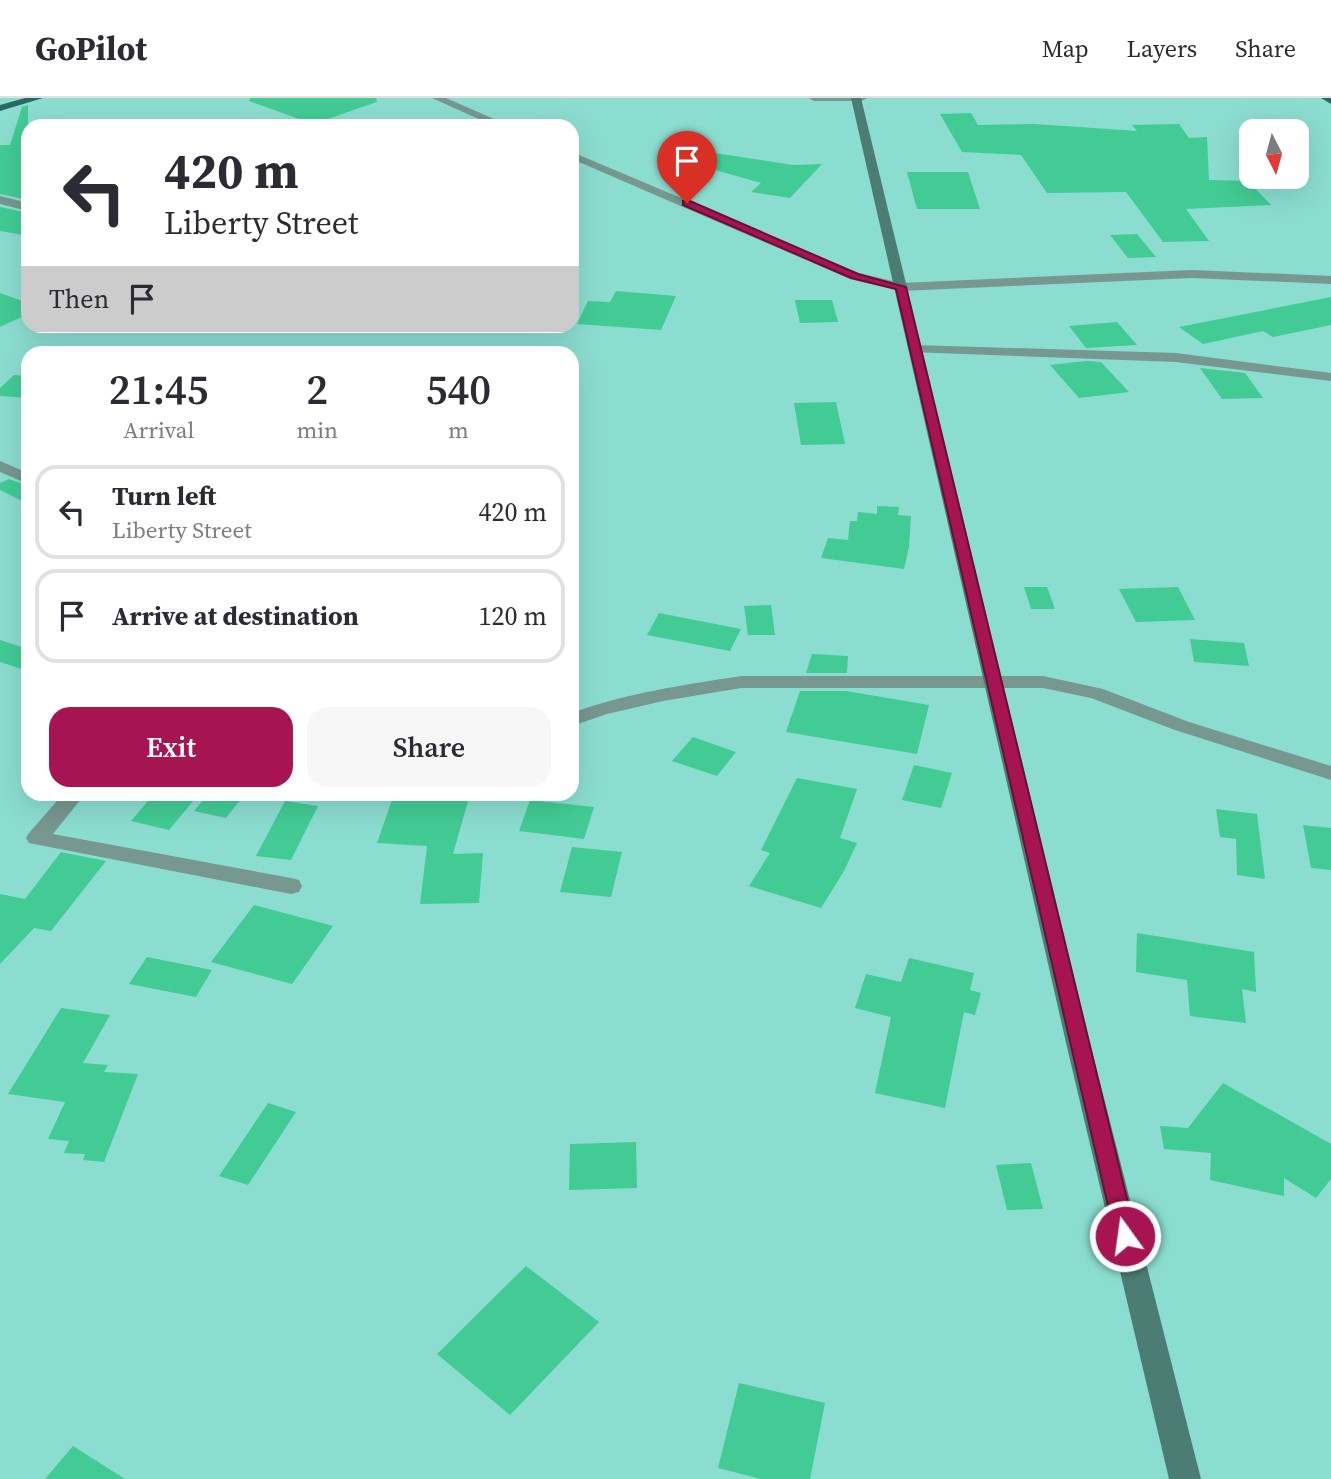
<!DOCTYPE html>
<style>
:root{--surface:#fff;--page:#f7f7f7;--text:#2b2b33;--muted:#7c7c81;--line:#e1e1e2;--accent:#a61552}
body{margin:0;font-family:"Source Serif 4",serif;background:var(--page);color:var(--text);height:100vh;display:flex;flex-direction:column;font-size:26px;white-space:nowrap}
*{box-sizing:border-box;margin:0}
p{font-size:23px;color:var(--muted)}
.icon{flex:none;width:38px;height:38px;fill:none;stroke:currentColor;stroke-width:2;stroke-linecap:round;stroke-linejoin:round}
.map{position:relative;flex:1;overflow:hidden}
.side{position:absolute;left:21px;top:248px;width:558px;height:455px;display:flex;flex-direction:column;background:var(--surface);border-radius:21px;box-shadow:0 7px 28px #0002}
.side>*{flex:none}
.guide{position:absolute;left:21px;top:21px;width:558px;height:214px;border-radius:21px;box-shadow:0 7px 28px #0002;background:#fff;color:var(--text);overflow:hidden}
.needle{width:46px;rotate:174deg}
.tools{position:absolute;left:1239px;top:21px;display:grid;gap:14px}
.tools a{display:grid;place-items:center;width:70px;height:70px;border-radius:14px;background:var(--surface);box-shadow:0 7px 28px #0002;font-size:35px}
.pin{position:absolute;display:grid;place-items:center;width:60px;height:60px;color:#fff;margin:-72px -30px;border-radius:50% 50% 50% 0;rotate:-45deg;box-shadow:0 0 7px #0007}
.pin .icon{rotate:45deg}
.me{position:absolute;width:77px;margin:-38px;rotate:346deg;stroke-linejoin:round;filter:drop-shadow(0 0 5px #0008)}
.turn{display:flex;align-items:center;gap:24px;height:147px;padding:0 28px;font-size:32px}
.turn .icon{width:91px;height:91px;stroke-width:2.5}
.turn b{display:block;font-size:49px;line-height:60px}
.then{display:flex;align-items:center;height:66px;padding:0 28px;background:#0003;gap:14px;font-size:26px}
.eta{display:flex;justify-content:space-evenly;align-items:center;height:119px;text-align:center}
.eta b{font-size:42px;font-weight:600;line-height:49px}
.button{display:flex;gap:14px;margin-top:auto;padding:14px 28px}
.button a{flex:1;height:80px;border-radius:21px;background:var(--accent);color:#fff;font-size:28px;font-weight:600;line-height:80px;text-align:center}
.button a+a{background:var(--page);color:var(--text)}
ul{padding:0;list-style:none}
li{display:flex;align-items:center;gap:21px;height:94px;margin:0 14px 10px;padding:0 14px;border:4px solid var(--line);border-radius:21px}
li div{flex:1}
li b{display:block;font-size:26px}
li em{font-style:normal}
header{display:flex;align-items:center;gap:42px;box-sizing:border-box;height:98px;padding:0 35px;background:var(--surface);border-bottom:2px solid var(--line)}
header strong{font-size:33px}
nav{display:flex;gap:38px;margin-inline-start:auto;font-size:24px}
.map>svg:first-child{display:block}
</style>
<header>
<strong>GoPilot</strong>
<nav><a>Map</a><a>Layers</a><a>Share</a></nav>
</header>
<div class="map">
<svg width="1331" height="1381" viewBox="0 0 1331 1381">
<rect width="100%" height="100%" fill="#8bddd0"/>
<!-- building -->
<path fill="#42cb95" d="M250 0H376L377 4 313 26 249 3Z
M28 7V102L0 96V47H10L22 9Z
M971 15 978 27 1035 26 1137 33 1132 27 1179 26 1189 40 1207 39 1209 82 1248 83 1271 107 1186 111 1209 143 1163 144 1126 94 1047 95 1021 57 962 54 940 16Z
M701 53 793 67 822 66 790 100 751 94 761 85 698 67Z
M907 74H968L980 111H917Z
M0 109 28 115V138L0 133Z
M1137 136 1156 159 1128 160 1110 137Z
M616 193 676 198 661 232 577 226 588 203 610 204Z
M0 195 28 205V216L0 229Z
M1331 199V227L1273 239 1263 233 1203 246 1179 229Z
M795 202H832L838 224 800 225Z
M1117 224 1137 247 1086 250 1069 228Z
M1086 263 1101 264 1129 294 1079 300 1050 267Z
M1200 270 1245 275 1263 300 1222 301Z
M14 277 28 278V300L0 298V290Z
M836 304 845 346 801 347 794 305Z
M9 381 28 388V406L0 392V385Z
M877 408 899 409 898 417 911 418 909 449 904 471 821 460 828 440 848 442 850 423H857L858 414 877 416Z
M1024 489H1047L1055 511H1031Z
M1178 489 1195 522 1136 524 1119 491Z
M771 507 775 537H748L744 508Z
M659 515 741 531 730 553 647 537Z
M1190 541 1244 545 1249 568 1194 564Z
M0 542 28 551V573L0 564Z
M812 556 848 558 847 575H806Z
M800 593H846L929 607 917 656 786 634Z
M693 639 736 654 717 678 672 663Z
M914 667 952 675 941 710 902 702Z
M797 680 857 691 840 740 857 745 844 773 821 810 749 788 770 755 761 752Z
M154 696H169L194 702 169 732 131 723Z
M208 696H245L226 720 194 713Z
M394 696H470L453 756 483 755 479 805 420 806 427 748 377 745Z
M530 702 594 709 584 741 519 733Z
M285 703 318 708 291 762 256 758Z
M1216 711 1257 716 1265 781 1237 777 1236 741 1220 739Z
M1303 727 1331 730V772L1311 770Z
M572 749 622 754 611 799 560 794Z
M61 754 106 763 51 833 34 830 0 866V796L25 801Z
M254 807 333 828 292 886 211 864Z
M1137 835 1254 854 1256 894 1242 891 1246 925 1190 918 1187 882 1136 874Z
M147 859 212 872 196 899 129 886Z
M909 860 974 875 970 892 981 895 975 917 964 914 945 1010 875 995 891 919 855 910 866 876 901 884Z
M61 910 110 917 83 965 108 967 104 974 138 976 104 1064 83 1062 85 1056 64 1055 69 1043 48 1041 65 1004 8 996Z
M1223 985 1331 1046V1081L1316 1100 1284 1080V1098L1210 1082 1211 1055 1164 1051 1160 1028 1188 1030Z
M268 1005 296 1014 248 1087 219 1078Z
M636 1044 637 1090 569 1092 570 1046Z
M1031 1065 1043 1111 1007 1112 996 1067Z
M526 1168 599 1224 510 1317 437 1256Z
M739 1285 825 1305 810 1381H761L718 1370Z
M73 1348 125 1381H45Z"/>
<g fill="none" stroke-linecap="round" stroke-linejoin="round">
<!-- street -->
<path fill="#779791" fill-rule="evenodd" d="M432 0H446L510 28H494Z
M809 0H867L862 3H814Z
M572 54 859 175 901 185 1192 172 1331 178V186L1192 180 901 193 850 181 572 61Z
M0 98 28 105V113L0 106Z
M915 247 1176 255 1331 275V283L1176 264 910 254 908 251Z
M0 363 28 375V386L0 374Z
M741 578H1043L1103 591 1189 624 1331 668V682L1175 632 1091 600 1043 590H741L663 603 607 616 572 628V615C626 595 684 587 741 578Z
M63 696H85L53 736 291 780 299 782 302 788 299 794 291 796 29 745 26 740 29 735Z"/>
<!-- secondary -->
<path fill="#4b7d75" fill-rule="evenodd" d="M851 0H861L1091 949 1201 1381H1169L1067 949Z"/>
<!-- primary -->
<path fill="#256b61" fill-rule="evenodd" d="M25 0H43L0 13V7Z
M1321 0H1331V6Z"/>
</g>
<!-- route -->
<path fill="#a61552" stroke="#6c0e35" stroke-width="2" d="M683 103H690L858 176 906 189 1136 1138 1132 1145 1125 1147 1118 1145 1115 1138 896 191 851 180 683 107Z"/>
</svg>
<div class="tools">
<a><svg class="needle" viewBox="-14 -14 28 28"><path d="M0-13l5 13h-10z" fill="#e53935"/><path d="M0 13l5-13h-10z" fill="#7c7c81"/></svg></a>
</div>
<div class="pin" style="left:687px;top:105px;background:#d93025"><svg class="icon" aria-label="arrive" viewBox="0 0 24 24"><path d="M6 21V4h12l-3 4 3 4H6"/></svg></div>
<svg class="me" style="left:1125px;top:1138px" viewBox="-20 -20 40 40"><circle r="17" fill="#a61552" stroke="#fff" stroke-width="3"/><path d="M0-11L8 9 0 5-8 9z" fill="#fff"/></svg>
<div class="guide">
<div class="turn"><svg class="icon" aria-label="left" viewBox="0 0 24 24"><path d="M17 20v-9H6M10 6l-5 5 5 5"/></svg><div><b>420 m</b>Liberty Street</div></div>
<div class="then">Then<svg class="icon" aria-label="arrive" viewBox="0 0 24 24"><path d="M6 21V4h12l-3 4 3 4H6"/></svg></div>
</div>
<section class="side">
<div class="eta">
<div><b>21:45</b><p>Arrival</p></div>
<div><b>2</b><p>min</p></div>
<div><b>540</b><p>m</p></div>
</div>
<ul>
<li><svg class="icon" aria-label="left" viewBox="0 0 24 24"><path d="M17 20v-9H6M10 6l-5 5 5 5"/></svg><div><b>Turn left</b><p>Liberty Street</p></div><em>420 m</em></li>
<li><svg class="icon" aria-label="arrive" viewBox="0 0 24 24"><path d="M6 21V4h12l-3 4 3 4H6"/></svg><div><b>Arrive at destination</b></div><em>120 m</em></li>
</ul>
<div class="button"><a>Exit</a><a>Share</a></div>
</section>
</div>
